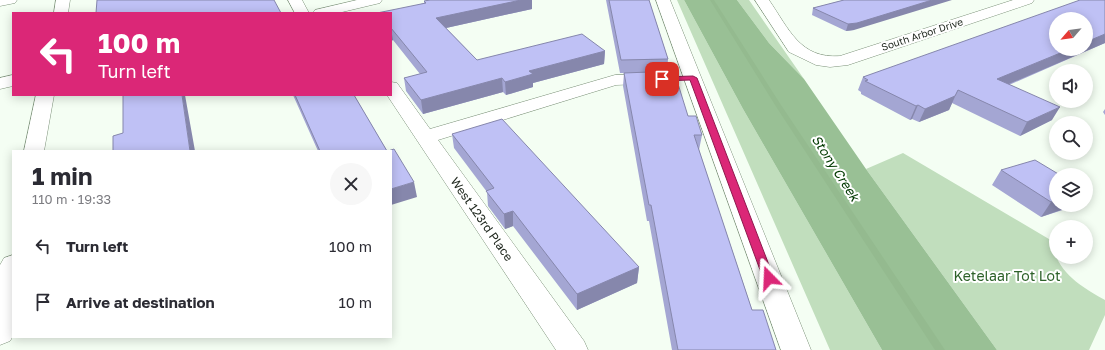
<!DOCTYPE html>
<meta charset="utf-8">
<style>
:root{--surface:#fff;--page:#f7f7f7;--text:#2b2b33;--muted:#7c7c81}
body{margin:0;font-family:"Golos Text",sans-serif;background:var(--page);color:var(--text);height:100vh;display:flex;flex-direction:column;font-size:15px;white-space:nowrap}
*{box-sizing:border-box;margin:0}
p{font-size:13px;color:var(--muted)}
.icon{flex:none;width:22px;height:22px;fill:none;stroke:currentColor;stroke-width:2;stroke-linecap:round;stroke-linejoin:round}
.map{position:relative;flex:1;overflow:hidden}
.side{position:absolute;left:12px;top:150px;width:380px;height:188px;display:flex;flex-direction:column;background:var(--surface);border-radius:0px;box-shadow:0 2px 10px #0003}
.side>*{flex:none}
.top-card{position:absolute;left:12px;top:12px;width:380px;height:84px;border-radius:0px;box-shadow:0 2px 10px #0003;background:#db2777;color:#fff;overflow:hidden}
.needle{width:26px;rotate:242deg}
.buttons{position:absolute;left:1049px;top:12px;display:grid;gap:8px}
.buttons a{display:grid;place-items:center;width:44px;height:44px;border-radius:50%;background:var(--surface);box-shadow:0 2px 10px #0003;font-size:20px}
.pin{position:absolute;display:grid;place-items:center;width:34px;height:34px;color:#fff;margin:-17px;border-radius:8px;box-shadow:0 2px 6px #0006}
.me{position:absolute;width:44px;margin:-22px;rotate:339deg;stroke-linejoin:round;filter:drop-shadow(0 0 3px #0008)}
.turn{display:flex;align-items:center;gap:14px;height:84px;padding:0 20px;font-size:18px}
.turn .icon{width:52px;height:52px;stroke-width:2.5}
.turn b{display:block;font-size:28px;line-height:34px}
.round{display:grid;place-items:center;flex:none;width:42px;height:42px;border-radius:21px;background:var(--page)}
.overview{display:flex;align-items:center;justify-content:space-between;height:68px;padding:0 20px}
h1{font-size:24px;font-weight:700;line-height:30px}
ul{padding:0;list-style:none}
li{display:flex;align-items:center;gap:12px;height:56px;padding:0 20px}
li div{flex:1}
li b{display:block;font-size:15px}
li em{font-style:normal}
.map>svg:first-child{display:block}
</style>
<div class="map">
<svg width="1105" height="350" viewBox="0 0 1105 350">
<rect width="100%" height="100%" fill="#f4fef3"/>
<!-- green -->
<path fill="#c1debd" d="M677 0H684L743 109 882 350H830Z
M737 0H749L804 79 769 43Z
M903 153 1054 242C1053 270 1083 288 1105 300V315L1089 350H997L866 169Z"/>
<!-- forest -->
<path fill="#99c095" d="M684 0H737L769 43 804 79 866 169 997 350H882L743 109Z"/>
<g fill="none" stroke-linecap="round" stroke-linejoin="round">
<!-- stream -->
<path fill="#94ba8f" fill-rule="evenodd" d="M710 0H714L781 105 945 350H935L775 105Z"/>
<!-- minor casing -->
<g stroke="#7d927a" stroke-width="1">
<path id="minor" d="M0 0H17L15 3 0 6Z
M288 0H302L309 13H295Z
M357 0H382L380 3 338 13H313L315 10Z
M656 0H670L811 350H781Z
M755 0H769C789 29 800 59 840 56L1013 0H1034L1032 3 848 65 830 67 816 65 789 52Z
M654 74 660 75 663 79 660 83 616 85 438 140 584 341 588 350H556L387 95H391V82L397 83 430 129 615 75Z
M13 75V86L0 89V78Z"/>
</g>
<!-- tertiary casing -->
<g stroke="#7d927a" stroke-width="1">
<path id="tertiary" d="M56 0H70L68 13H54Z
M36 95H54L44 151H24Z
M13 255V336L10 341 0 345V265L4 258Z"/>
</g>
<!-- minor -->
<use href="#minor" fill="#fff" fill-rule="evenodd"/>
<!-- tertiary -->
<use href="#tertiary" fill="#fff" fill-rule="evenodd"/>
</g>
<!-- wall -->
<path fill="#a4a6d3" d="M430 0H532V9L446 28 477 60 605 51 604 64 533 83V87L506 95 503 92 423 114 406 91 404 78 420 74 393 40 391 41V13L424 3V1Z
M606 0H649L668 59 667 72 688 116 702 135 699 150 752 310 776 350H672L649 221H647L623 86 624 73H620Z
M844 0 854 30 846 31 812 15 813 8Z
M1105 0V43L1009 85 1052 120 1020 136 952 103 949 110 919 122 912 119 910 120 861 94V92L858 90 863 77Z
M293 95H354L387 151H318Z
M1105 109V115L1103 112Z
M452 134 639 267 637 283 577 310 513 226 505 229 488 206 487 192 454 148Z
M1001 170 1075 206 1041 217 992 185Z"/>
<!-- shaded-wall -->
<path fill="#8687ac" d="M521 0H532V9L437 30 436 18Z
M932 0H952L854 30 846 31 848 24Z
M391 29 393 40 391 41Z
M1105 34V43L990 92 997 79 1070 49H1086V42Z
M605 51 604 64 533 83V87L506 95 505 82 529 71Z
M502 78 503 92 423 114 421 100Z
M958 90 949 110 919 122 925 109Z
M182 95H185L195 151H190Z
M918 105 912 119 910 120 916 106Z
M1060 107 1052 120 1020 136 1027 122Z
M414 182 417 197 391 205V189Z
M1056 200V205H1075L1041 217 1051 202Z
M513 211V226L505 229 504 214Z
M639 267 637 283 577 310V294Z"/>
<!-- building -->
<path fill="#bfc1f5" stroke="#8687ac" d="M97 0H274L281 13H96Z
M430 0H521L436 18 477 60 582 34 605 51 529 71 533 74 505 82 502 78 421 100 404 78 427 72 391 28V13H377L426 3 424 1Z
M609 0H649L668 59 621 60Z
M844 0H932L857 23 848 24 813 8Z
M1080 0H1105V34L1086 42V19H1056V49H1070L997 79 1060 107 1027 122 958 90 955 96 925 109 918 105 916 106 865 81 868 80 863 77Z
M674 71 688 116H696L702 135H694L752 310H763L776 350H678L651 205H649L624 73Z
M123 95H182L190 151H113V136L123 133Z
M295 95H354L387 151H320Z
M502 119 639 267 577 294 513 211 504 214 486 191 494 188 452 134Z
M394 149 414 182 391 189V151H388Z
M1035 160 1060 175H1056V200L1051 202 1001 170Z"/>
<!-- route -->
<path fill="#db2777" stroke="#8e194d" d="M693 76 697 78 774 278 773 281 769 283 765 281 763 278 690 80 662 81 658 79 662 77Z"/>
<g text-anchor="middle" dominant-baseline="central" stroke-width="4" stroke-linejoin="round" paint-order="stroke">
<!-- far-street labels -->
<g font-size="10" fill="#232b22" stroke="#fff">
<text transform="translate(922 34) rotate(-18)">South Arbor Drive</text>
</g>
<!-- street labels -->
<g font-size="12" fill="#232b22" stroke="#fff">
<text transform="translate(482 219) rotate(55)">West 123rd Place</text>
</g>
<!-- water labels -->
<g font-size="13" font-style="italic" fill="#003900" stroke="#fff">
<text transform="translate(836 168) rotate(57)">Stony Creek</text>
</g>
<!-- near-park labels -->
<g font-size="14" fill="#2d6129" stroke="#fff">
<text x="1007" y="275">Ketelaar Tot Lot</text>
</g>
</g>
</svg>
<div class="buttons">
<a><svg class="needle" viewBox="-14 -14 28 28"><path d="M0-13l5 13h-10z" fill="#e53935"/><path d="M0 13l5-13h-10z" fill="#7c7c81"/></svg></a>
<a><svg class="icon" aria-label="sound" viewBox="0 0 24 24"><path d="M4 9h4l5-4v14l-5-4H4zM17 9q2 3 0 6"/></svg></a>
<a><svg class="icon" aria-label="search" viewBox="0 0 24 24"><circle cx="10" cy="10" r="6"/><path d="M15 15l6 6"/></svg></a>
<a><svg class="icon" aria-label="layers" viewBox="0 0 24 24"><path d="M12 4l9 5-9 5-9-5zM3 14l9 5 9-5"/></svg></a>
<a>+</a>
</div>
<div class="pin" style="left:662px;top:79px;background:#d93025"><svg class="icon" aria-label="arrive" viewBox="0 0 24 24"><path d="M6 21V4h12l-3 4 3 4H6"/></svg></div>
<svg class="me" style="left:769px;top:278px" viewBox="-20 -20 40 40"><path d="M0-17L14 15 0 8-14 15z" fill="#db2777" stroke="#fff" stroke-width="4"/></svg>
<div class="top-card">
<div class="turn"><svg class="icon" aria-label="left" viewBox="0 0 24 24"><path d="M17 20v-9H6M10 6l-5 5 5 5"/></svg><div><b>100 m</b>Turn left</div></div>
</div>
<section class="side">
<div class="overview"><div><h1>1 min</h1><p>110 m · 19:33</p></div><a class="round"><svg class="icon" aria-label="close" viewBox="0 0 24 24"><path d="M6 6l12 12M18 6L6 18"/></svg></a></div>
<ul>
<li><svg class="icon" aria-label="left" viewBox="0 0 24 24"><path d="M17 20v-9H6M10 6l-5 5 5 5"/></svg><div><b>Turn left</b></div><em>100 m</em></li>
<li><svg class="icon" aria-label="arrive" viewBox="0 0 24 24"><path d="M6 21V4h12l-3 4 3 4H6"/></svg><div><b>Arrive at destination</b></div><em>10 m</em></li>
</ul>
</section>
</div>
